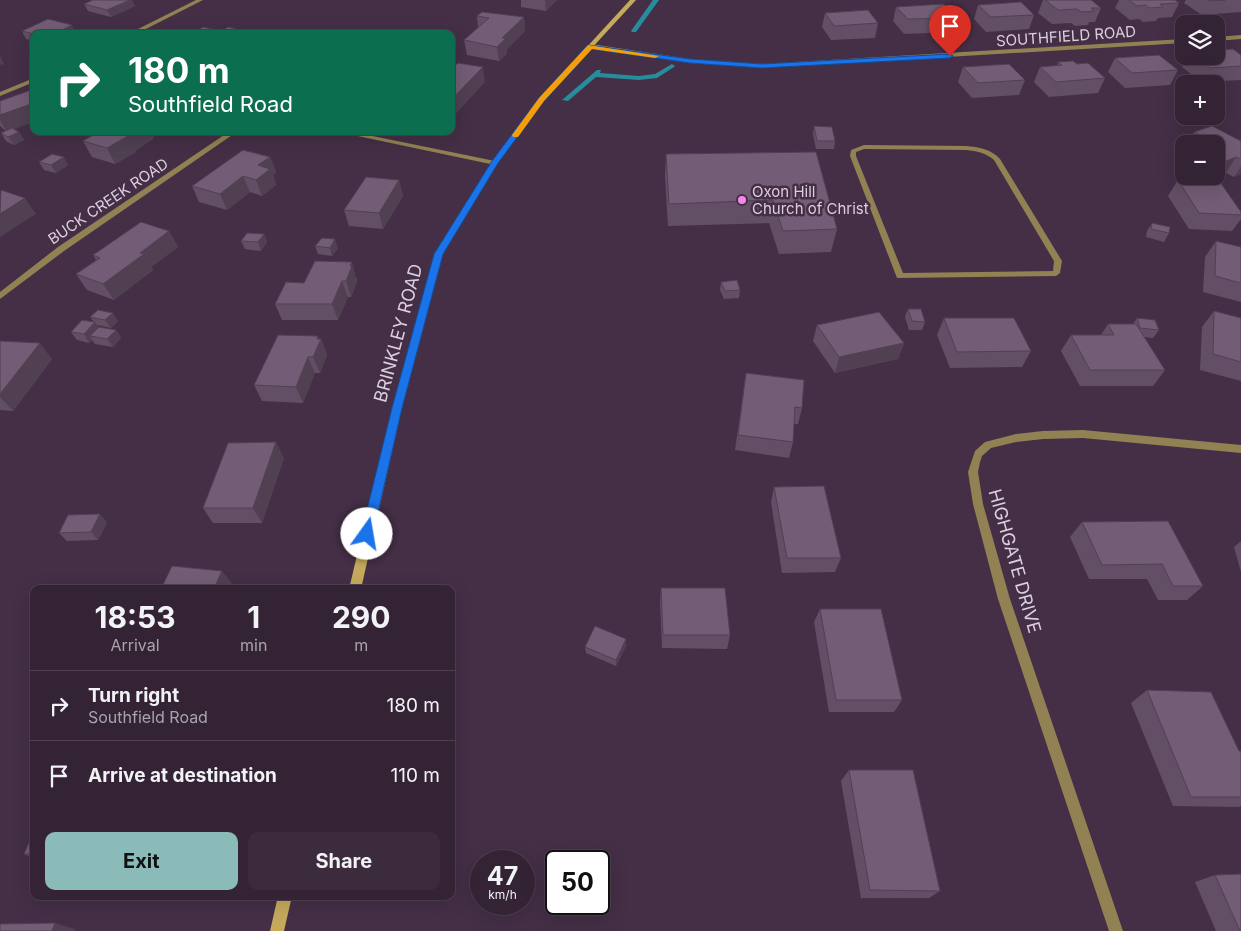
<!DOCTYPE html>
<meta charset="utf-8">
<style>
:root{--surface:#332334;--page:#3b2b3c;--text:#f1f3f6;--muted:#a9a4ac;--line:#4e404f;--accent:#8bbbb9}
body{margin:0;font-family:Inter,sans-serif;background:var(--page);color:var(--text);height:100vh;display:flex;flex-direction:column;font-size:19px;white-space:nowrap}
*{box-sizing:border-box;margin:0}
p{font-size:16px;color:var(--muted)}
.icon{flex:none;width:28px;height:28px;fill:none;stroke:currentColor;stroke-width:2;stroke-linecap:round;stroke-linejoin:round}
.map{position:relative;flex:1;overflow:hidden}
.drawer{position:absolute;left:30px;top:585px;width:425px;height:315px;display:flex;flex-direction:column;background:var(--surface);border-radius:10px;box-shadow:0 5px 20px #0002,0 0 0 1px var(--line)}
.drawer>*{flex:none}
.banner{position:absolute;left:30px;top:30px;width:425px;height:105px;border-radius:10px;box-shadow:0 5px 20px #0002,0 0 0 1px var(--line);background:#0b6e4f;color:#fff;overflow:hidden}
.fabs{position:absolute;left:1175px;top:15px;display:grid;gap:10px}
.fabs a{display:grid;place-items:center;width:50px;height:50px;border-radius:10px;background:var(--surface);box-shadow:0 5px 20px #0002,0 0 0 1px var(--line);font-size:25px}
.speed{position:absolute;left:470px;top:850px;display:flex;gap:10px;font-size:25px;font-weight:700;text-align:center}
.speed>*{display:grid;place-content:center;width:65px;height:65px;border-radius:50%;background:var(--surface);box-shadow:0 5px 20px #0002,0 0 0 1px var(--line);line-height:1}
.speed small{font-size:12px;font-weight:400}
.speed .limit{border:2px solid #111;border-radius:8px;background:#fff;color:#111}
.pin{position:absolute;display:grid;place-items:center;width:42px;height:42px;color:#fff;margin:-51px -21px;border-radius:50% 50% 50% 0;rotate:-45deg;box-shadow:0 0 5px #0007}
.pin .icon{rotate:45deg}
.me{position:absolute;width:55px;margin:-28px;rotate:13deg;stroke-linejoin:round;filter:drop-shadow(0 0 4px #0008)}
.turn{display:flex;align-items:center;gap:18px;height:105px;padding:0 15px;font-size:22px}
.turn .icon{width:65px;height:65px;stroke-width:2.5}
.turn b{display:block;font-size:35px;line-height:42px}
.eta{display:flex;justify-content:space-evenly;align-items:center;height:85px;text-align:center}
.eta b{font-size:30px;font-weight:700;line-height:35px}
.button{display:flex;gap:10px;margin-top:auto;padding:10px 15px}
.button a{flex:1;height:58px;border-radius:10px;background:var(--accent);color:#111;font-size:20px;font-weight:700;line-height:58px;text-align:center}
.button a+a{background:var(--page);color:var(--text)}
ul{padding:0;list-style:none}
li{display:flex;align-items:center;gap:15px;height:70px;padding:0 15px;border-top:1px solid var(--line)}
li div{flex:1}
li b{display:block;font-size:19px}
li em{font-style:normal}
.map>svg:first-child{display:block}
</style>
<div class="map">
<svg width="1241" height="931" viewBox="0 0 1241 931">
<rect width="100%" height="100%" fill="#442f46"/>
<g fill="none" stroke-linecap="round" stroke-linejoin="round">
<!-- stream -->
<path fill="#278c9b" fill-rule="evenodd" d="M653 0H659L636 32H632L631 31Z
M672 64 675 66 674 67 657 78 639 80 596 77 568 101 562 100 597 70H601L600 73 639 76 655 74Z"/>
<!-- service -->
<path fill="#928152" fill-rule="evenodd" d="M864 145 966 146C979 147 991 149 1000 159L1062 261 1060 273 1056 276 897 278 850 156 851 150ZM864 149 966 150C977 151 986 153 994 160L1054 261 1053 271 903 273 856 156V152Z"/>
<!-- minor -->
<path fill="#928152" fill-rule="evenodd" d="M196 0H203L136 34H128Z
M1241 35V39L1216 41V37Z
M1184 39V43L762 68 690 63 588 46 591 44 690 59 762 64Z
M34 78V82L0 96V92Z
M230 131H238L64 251 0 299V292L58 247Z
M334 131H348L495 161 498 163 495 165Z
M1083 430 1241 445V453L1083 438 1043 439 1016 442 991 448 982 456 980 462 978 472 983 504 1010 599 1123 931H1109L998 599 973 504 968 472 975 451 985 442 1016 434 1043 431Z"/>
<!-- secondary -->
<path fill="#c5aa5c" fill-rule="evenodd" d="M630 0H636L544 100 498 163 443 254 402 408 361 589H349L392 408 435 254 492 163 540 98Z
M278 896H292L284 931H270Z"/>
</g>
<!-- wall -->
<path fill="#634f65" d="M93 0H132L135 6 111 17 88 11 84 4Z
M521 0H557L546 11 521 7Z
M1043 0H1091L1101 8 1095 22H1089L1088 25 1075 26 1071 23 1052 24 1038 13Z
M1119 0H1175L1179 3 1172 17 1158 18 1156 21 1143 22 1139 19 1130 20 1115 8Z
M1186 0H1241V12L1202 15 1184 3Z
M978 5 1034 15 1029 29 986 32 974 19Z
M896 7 957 18 953 32 904 34 893 21Z
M825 13 878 23 875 38 831 40 822 27Z
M477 16 524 17 525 31 507 49V53L499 61 467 55 464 40 478 28Z
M22 31 76 33 34 34V41L26 39Z
M1241 55V80L1201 82 1182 67 1188 56H1216Z
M1115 58 1178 70 1170 85 1125 88 1108 72Z
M1058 62 1077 64 1105 78 1098 93 1049 97 1034 82 1040 67 1057 66Z
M963 67 1025 80 1019 95 972 98 958 82Z
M0 101 13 129 19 132 24 140 14 145 6 141 1 133 6 131 0 126Z
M1184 108V115L1181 113Z
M1185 116H1197L1186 117Z
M814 126 835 141 834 149H816L813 134Z
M100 131H151L154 138 135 151 136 152 115 164 92 157 83 141Z
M1194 132 1241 141V174L1234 177 1226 173 1209 180 1203 176H1216V144H1188Z
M1184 150V166L1177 162Z
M816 152 837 229 831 252 779 254 769 223 668 226 665 176 666 154Z
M270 157 276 172 273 175 276 185 262 196 250 192 227 210 199 202 192 186Z
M39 162 68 165 56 173 44 170Z
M399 180 403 196 383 229 349 226 344 210Z
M1178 180 1241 212V219L1232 231 1189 229 1168 196Z
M1152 223 1169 233 1164 242 1146 237 1147 231Z
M169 231 178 247 151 267 153 270 114 300 87 290 76 274 96 260 93 255Z
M264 234 267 242 261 251 245 249 241 241Z
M1216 241 1241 247V302L1203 292 1205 257Z
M315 246 338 248 332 256 318 254Z
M357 278V282L351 297H348L338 320H282L275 304 304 283Z
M721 282 740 290 739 298 724 299 720 290Z
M908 309 925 322 922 330H909L905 317Z
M1214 311 1241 318V381L1200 370 1202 327Z
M90 317 118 321 111 328 97 325 98 327 116 330 121 338 113 347 95 344 92 340 89 343 77 340 71 332 94 322Z
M944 318 1031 351 1022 367 950 368 937 335Z
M1137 318 1159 330 1153 338 1144 337 1165 370 1153 386H1080L1061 351 1071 335H1101L1108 324H1133Z
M817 325 904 343 898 359 835 373 813 341Z
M319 339H321L327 355 320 373H315L303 403 262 401 254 385Z
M0 341 52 359 13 411 0 410Z
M746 373 802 408 798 424H794L793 442 789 458 735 450Z
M284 458 262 523H213L203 508Z
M774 487 841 558 835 572 782 573 771 502Z
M107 522 98 540 67 541 59 533Z
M1082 522 1203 586 1187 600H1158L1147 579H1089L1070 537Z
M1241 541V572L1234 547Z
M661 588 730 635 727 649 662 648 660 602Z
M820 609 902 700 894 712H829L814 622Z
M626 639V646L616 666 586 653 585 647Z
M1147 690 1239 751H1241V806L1238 807 1173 806 1131 703Z
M849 770 940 891 929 898H861L841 781Z
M34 831V858L24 854Z
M1215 875 1241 931H1216L1195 882Z"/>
<!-- shaded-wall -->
<path fill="#504052" d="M130 0H132L135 6 111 17 107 10Z
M545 0H557L546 11Z
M524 17 525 31 507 49V53L499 61 497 47 502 38Z
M72 25 76 33 74 34H54Z
M236 29 238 34H229Z
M0 56 4 64 0 65Z
M483 67 485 82 452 118 451 100Z
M34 103V122L7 132 0 120V115Z
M133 131H151L154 138 135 151 136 152 115 164 107 148Z
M19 132 24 140 14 145 8 137Z
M64 157 68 165 56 173 51 165Z
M270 157 276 172 273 175 276 185 262 196 256 180 258 165Z
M1236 157 1226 173 1209 180 1211 176H1216V167L1219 164Z
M1241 165V174L1234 177 1240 168Z
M243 176 250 192 227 210 220 194Z
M399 180 403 196 383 229 379 213Z
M25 198 36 214 0 237V214Z
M169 231 178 247 151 267 153 270 114 300 103 284 140 253Z
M264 234 267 242 261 251 258 242Z
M335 239 338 248 332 256 330 248Z
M352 262 357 282 351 297 346 281Z
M342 281 348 297 338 320 332 304Z
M113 313 118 321 111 328 105 320Z
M95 322 100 331 90 336 92 340 89 343 84 334Z
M116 330 121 338 113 347 107 339Z
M318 336 320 341 321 339 327 355 320 373 313 357Z
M40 343 52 359 13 411 0 397V394Z
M904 343 898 359 835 373 839 357Z
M308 357 315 373 303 403 296 387Z
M276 442 284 458 262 523 253 508Z
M100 514 107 522 98 540 91 532Z
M222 571 233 585 231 589H214Z
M626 639V646L616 666V660Z
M55 923 75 929 74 931H52Z"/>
<!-- building -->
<path fill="#735c75" stroke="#504052" d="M93 0H130L107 10 84 4Z
M1045 0H1091L1101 8H1091L1094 11 1081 12 1077 9 1058 10Z
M1129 0H1175L1179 3 1160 4 1163 7 1149 8 1146 5 1137 6Z
M1208 0H1226L1209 1Z
M1021 2 1034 15 991 17 978 5Z
M944 4 957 18 908 19 896 7Z
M868 10 878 23 834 26 825 13Z
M482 12 524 17 502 38H506L497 47 464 40 489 18 477 16Z
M48 19 72 25 54 34H34L22 31Z
M203 27 233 34H192Z
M228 27 236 29 230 33 222 31Z
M1233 49 1241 55V66L1210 68 1195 56H1216V51Z
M1159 55 1178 70 1132 73 1115 58Z
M1073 61 1077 64 1088 63 1105 78 1056 82 1040 67 1062 65 1058 62Z
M458 63 483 67 451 100V70Z
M1009 64 1025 80 978 83 963 67Z
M34 89V103L0 115V101Z
M814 126 832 127 835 141H817Z
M1212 126 1241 141V159L1236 157 1219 164 1216 163V144H1193L1207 139 1194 132Z
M12 128 19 132 8 137 1 133Z
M100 131H133L126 136H128L107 148 83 141Z
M243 150 270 157 258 165 270 169 256 180 243 176 220 194 192 186Z
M816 152 837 229 783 231 773 200 669 204 666 154Z
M52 154 64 157 51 165 39 162Z
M366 177 399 180 379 213 344 210Z
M1178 180 1220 182 1241 212V215L1199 213Z
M1 190 25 198 0 214Z
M141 222 169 231 140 253 144 254 103 284 76 274 100 258 93 255Z
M1152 223 1170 227 1169 233 1151 229Z
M247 233 264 234 258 242 241 241Z
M322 238 335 239 330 248 315 246Z
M1216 241 1241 247V283L1215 276Z
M315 261 352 262 350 266H352L346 281H342L332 304H275L286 282 304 283Z
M737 280 740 290 725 291 721 282Z
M908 309H921L925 322 912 321Z
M98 310 113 313 105 320 90 317Z
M1214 311 1241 318V362L1213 354Z
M879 312 904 343 839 357 817 325Z
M944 318H1014L1031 351 957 352Z
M1137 318 1155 320 1159 330 1140 328Z
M82 320 95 322 84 334 71 332Z
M1108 324H1136L1165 370H1090L1071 335H1114Z
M99 327 116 330 107 339 90 336Z
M278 335 318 336 317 339H321L313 357H308L296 387 254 385Z
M0 341 40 343 0 394Z
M746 373 804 380 802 408 795 407 793 442 738 435Z
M276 442 253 508H203L228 443Z
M824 486 841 558H787L774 487Z
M100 514 91 532 59 533 68 515Z
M1168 521 1203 586H1173L1162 564 1102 565 1082 522Z
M172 566 222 571 214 589H161Z
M661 588H725L730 635H663Z
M820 609H881L902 700H836Z
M595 626 626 639 616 660 585 647Z
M1147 690 1211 692 1239 751H1241V797H1191Z
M849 770H913L940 891 870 890Z
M34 831V854H24Z
M1241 874V931H1240L1215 875Z
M55 923 52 931H0V924Z"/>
<!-- route -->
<path fill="#1a73e8" stroke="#114b97" d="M588 45 690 59 762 64 950 54 953 56 950 58 762 68 690 63 592 49 544 101 498 163 443 254 402 408 373 534 371 538H363L361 534 392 408 434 254 492 161 539 98Z"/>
<!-- slow -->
<path fill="#f59e0b" d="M588 45 659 56 655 58 592 49 544 101 518 137H513L512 135 539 98Z"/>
<!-- markers -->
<circle fill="#f688ed" stroke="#442f46" stroke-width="2" cx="742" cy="200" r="5"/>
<g text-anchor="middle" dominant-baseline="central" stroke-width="5" stroke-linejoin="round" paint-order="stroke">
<!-- far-street labels -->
<g font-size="15" fill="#dccfdd" stroke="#442f46">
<text transform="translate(1066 36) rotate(-4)">SOUTHFIELD ROAD</text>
<text transform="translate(108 201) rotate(-34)">BUCK CREEK ROAD</text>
</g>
<!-- far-poi labels -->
<g font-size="15" fill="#dccfdd" stroke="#442f46" text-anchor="start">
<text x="752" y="191">Oxon Hill<tspan x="752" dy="17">Church of Christ</tspan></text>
</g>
<!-- street labels -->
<g font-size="18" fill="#dccfdd" stroke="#442f46">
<text transform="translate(398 333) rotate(-75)">BRINKLEY ROAD</text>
<text transform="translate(1015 561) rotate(74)">HIGHGATE DRIVE</text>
</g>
</g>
</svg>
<div class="fabs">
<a><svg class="icon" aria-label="layers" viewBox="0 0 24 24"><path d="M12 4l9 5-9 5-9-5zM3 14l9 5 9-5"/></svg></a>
<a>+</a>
<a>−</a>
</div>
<div class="speed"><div>47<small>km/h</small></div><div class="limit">50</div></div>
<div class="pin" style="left:950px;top:56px;background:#d93025"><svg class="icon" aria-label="arrive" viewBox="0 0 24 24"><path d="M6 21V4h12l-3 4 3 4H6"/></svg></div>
<svg class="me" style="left:367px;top:534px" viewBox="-20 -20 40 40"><circle r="19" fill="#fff"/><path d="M0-13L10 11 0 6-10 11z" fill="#1a73e8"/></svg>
<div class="banner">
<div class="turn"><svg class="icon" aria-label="right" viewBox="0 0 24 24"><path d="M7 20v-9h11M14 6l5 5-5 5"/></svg><div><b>180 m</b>Southfield Road</div></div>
</div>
<section class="drawer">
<div class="eta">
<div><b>18:53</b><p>Arrival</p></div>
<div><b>1</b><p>min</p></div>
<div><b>290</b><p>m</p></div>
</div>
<ul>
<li><svg class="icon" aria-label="right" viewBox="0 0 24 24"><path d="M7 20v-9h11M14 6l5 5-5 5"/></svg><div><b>Turn right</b><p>Southfield Road</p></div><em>180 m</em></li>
<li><svg class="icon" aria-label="arrive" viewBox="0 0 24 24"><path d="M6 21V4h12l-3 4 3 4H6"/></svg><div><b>Arrive at destination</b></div><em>110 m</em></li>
</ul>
<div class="button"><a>Exit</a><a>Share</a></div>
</section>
</div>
